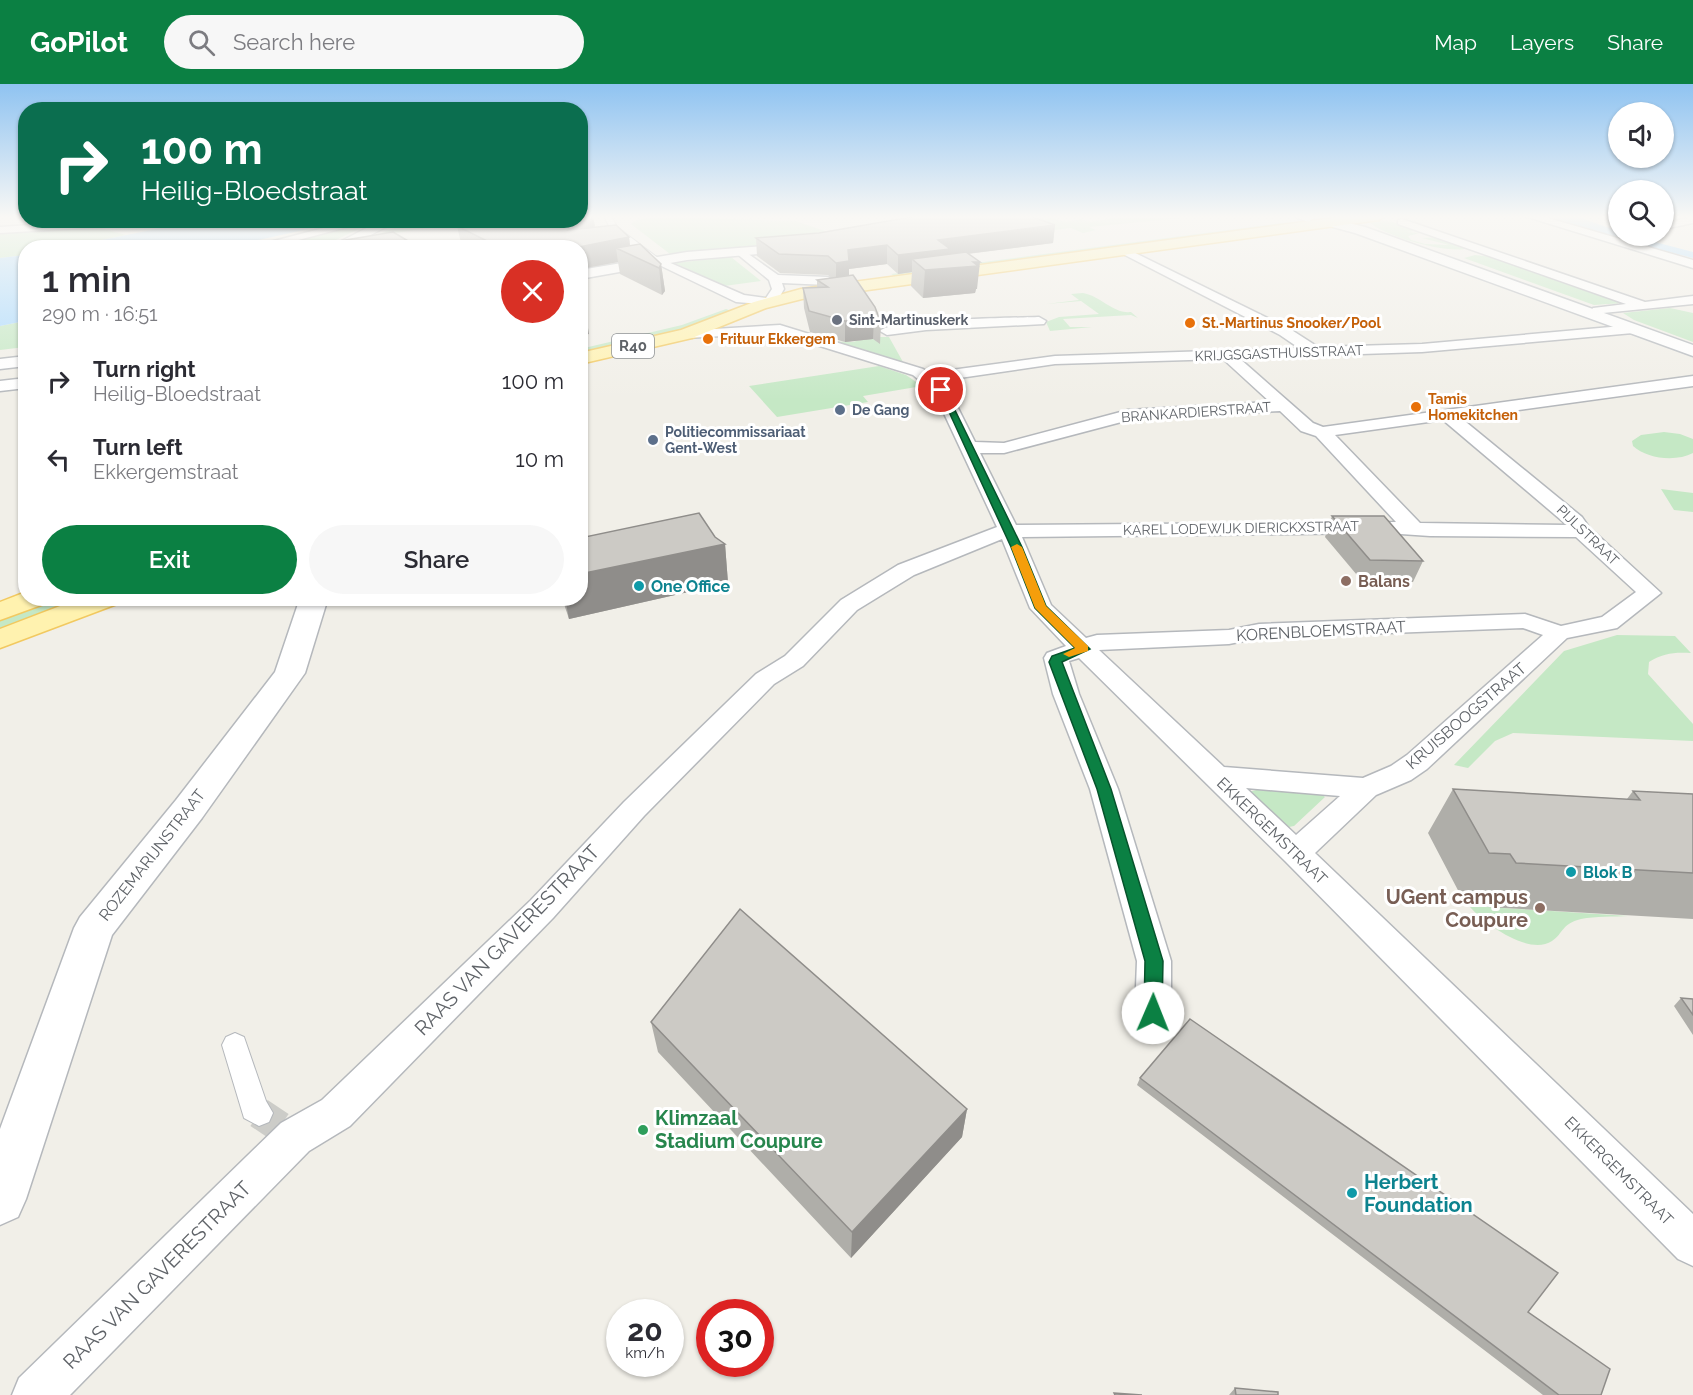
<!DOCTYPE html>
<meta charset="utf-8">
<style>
:root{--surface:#fff;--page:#f7f7f7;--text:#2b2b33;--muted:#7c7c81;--accent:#0b8043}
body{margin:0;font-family:Raleway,sans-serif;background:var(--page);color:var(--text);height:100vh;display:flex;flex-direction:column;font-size:22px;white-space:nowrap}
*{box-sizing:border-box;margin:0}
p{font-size:20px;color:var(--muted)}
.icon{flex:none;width:33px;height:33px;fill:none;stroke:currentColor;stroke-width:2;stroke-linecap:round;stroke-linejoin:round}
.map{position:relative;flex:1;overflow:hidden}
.side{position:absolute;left:18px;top:156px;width:570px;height:366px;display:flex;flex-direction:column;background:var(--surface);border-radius:24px;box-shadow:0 2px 4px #0004}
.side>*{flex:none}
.top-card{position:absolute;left:18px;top:18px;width:570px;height:126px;border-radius:24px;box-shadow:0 2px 4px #0004;background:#0b6e4f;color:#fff;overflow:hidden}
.buttons{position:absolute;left:1608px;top:18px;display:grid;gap:12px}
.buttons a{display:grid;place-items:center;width:66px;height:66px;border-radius:50%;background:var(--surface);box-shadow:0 2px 4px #0004;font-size:30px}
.speed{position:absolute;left:606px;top:1215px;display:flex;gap:12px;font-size:30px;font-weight:700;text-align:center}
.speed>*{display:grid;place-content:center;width:78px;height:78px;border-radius:50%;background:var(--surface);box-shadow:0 2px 4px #0004;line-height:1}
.speed small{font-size:15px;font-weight:400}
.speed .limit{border:9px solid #d22;background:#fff;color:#111}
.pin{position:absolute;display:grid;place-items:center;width:51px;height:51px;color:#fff;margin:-26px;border:3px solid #fff;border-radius:50%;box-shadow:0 2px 6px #0007}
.me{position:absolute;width:66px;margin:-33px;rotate:1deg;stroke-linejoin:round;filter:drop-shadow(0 0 4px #0008)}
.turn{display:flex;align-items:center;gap:21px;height:126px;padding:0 24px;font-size:27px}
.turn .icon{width:78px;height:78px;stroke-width:2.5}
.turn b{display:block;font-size:42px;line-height:51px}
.round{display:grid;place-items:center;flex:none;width:63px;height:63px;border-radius:32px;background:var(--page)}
.head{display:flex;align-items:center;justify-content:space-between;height:102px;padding:0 24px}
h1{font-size:36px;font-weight:600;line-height:45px}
.action{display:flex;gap:12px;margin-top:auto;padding:12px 24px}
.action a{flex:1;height:69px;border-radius:36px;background:var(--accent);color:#fff;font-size:24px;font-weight:600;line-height:69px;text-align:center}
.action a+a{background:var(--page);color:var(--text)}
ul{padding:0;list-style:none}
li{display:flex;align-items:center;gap:18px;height:78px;padding:0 24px}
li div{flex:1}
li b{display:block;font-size:22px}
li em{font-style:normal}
header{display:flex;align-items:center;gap:36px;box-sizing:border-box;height:84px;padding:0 30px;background:var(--accent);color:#fff}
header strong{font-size:28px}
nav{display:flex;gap:33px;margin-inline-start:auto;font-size:21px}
.search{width:420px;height:54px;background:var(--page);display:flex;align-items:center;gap:15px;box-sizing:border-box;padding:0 21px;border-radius:33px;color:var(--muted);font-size:22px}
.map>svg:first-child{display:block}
</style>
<header>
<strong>GoPilot</strong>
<div class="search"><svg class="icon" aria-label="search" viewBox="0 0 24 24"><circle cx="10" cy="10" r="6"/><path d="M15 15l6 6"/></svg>Search here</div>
<nav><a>Map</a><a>Layers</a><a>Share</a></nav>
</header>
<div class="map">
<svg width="1693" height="1311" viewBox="0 0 1693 1311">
<rect width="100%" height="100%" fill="#f1efe8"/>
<!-- green -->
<path fill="#c5e8c5" d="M1126 132H1189L1192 133 1089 143 1096 146 1083 149 1071 144 1055 146 1038 141 1036 137 1052 134 1066 138 1081 135 1091 138Z
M654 133 796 137 842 153 670 170 631 140 636 136Z
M411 137H446L438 142 372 153Z
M1380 137 1393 138 1415 147 1407 148 1420 149 1408 152 1411 156 1425 160 1449 161 1422 154 1442 153 1435 154 1468 164C1449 171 1385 152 1370 139Z
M1289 138 1300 141 898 194 891 190Z
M369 140 321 163 262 164 359 141Z
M100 144 126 151 67 163 26 164 25 171 0 174V148Z
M1475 171 1494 173 1624 219 1594 221 1464 174Z
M731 173 761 197 724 202 675 179Z
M1083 209C1101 212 1113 230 1131 228L1138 234 1131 231 1063 235 1070 243H1092L1050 247 1046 238 1059 233 1099 230 1081 217 1046 220 1079 216 1071 210Z
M1670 224 1693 229V258L1634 236 1623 229Z
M726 225 735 228 673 250 581 271 580 265 682 241Z
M25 237V263L0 266V242Z
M875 253H889L903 278 824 257 852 258Z
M879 282 906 291 922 302 863 312 868 318 777 333 749 302Z
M1664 348 1680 350 1693 355V369C1676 378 1647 375 1633 362L1632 357 1641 351Z
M1661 405 1693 409V428L1674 426Z
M48 515H88L0 548V533Z
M1617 551 1675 552 1691 569C1675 568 1663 569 1649 578L1648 590 1693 640V657L1513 649 1495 657 1468 684 1454 681 1564 567Z
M1256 706 1319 709 1325 713 1294 742 1289 743 1249 708Z
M1470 823H1487L1628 832C1613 833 1596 832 1581 835 1561 840 1564 849 1552 857 1529 872 1485 840 1470 823Z"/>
<!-- water -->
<path fill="#aadaff" d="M1548 132H1575L1618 147V152H1632L1693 168V174L1634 159Z
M196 137V136L344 137 227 163H67Z
M25 171V237L0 242V174Z"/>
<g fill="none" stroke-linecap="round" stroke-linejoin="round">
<!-- pedestrian-tunnel -->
<path stroke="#ccccc8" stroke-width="31" stroke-dasharray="31 15" stroke-linecap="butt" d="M259 1029 280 1043"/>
<!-- pedestrian casing -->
<g stroke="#b5b8bc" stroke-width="2">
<path id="pedestrian" d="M604 132H611L617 143 658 174V178H652L611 146Z
M235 949 244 953 266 1017 273 1029 269 1038 259 1042 244 1034 222 961 226 953Z"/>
</g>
<!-- minor casing -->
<g stroke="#b5b8bc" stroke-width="3">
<path id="minor" d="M1524 132H1541L1693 176V184Z
M1693 133V139L1664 145V139Z
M1402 135 1645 218 1693 212V220L1593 230 1591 227 1593 224 1626 220 1398 140V136Z
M107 136H173L168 139 0 149V143Z
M354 136H374L268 164H247Z
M740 164 778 191 828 193 834 197 828 201 782 199 784 205 775 221 736 218 649 176 655 173 659 174 744 211 766 214 772 205 769 196 736 169 734 167Z
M1125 164 1290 245 1318 263 1422 260 1633 241 1640 245 1633 249 1422 268 1239 274 1313 339 1323 343 1693 292V302L1461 334 1582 433 1589 443 1661 509 1617 544 1567 554 1427 685 1411 696 1376 711 1315 769 1693 1130V1182L1678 1175 1285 777 1079 574 1069 577 1079 610 1118 705 1171 877V929L1166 940 1153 945 1140 940 1135 929 1137 877 1090 705 1053 610 1044 574 1047 569 1066 562 1030 524 1002 455 914 491 857 526 803 582 774 600 644 732 553 834 350 1042 309 1067 70 1311H12L19 1294 281 1039 322 1016 531 816 624 718 756 590 785 572 841 516 898 481 997 443 934 308 913 291 778 249 686 254 681 253 679 250 681 247 780 241 923 285 929 289 1055 272 1299 264 1280 251 1121 169V165ZM1223 275 1270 318 1128 326 1004 359 975 358 949 306 939 297 1055 280ZM1280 327 1301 347 1316 352 1396 438 1016 441 980 369H1004L1129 336ZM1443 336 1567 441 1420 439 1335 351ZM1386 449 1430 452 1576 453 1636 508 1602 533 1561 542 1525 530 1259 540 1229 546 1097 551 1086 554 1051 521 1022 453ZM1523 544 1543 551 1407 671 1391 682 1363 694 1224 683 1099 566 1229 560 1259 554ZM1246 704 1340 712 1296 751Z
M1039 233 1046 237 1044 240 926 246 887 251 880 247C892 235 1014 234 1039 233Z
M26 294V304L0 307V297Z"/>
</g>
<!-- tertiary casing -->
<g stroke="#b5b8bc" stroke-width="3">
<path id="tertiary" d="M1294 132H1313L1314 134 1308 138Z
M382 136H399L346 164H328Z
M802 159 807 160 809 163 807 166 687 176 580 195V186L687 168Z
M26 272V282L0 285V275Z
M300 514H328L305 589 202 734 112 851 26 1115 18 1133 0 1141V1045L74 844 80 833 176 716 275 588Z"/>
</g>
<!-- secondary casing -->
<g stroke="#b6babf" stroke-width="3">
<path id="secondary" d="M1333 135 1365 143 1693 261V272L1355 149 1329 142 1327 139 1329 136Z"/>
</g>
<!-- primary casing -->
<g stroke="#f2c960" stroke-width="3">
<path id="primary" d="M1348 132H1385L1379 136 802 215 766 224 692 254 580 280V269L681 246 754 218 801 205Z
M26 508V514H47L44 520 0 536V518Z
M81 514H120L117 520 0 564V545Z"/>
</g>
<!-- pedestrian -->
<use href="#pedestrian" fill="#fff" fill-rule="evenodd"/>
<!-- minor -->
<use href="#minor" fill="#fff" fill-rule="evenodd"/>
<!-- tertiary -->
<use href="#tertiary" fill="#fff" fill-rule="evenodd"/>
<!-- secondary -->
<use href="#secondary" fill="#fff" fill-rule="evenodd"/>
<!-- primary -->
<use href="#primary" fill="#fff2af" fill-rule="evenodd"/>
</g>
<!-- wall -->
<path fill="#afaea9" d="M450 136H580L595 142 593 143 629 153 630 162 661 180 665 207 662 211 620 190 618 178 580 185V164H463L462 163 457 142 460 141Z
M1055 141 1053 159 968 170 977 205H976L975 209 923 214 911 202 912 188 898 190 887 180 849 185V191L881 239 880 260 873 255 845 258 810 248 804 224 803 204H817V196L831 194 828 191 780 189 757 172 756 154Z
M1332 432 1423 477 1413 498 1362 497 1325 453Z
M715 453 725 460 728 499 569 535 562 514H580Z
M1453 705 1627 715 1633 707 1693 710V835L1487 823 1481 814 1461 812 1428 749Z
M1681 914 1693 915V951L1674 922Z
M651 938 967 1025 962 1053 851 1174 658 968Z
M1140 994 1528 1228 1601 1311H1543L1137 1001Z
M1235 1304 1278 1311H1229Z"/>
<!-- shaded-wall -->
<path fill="#8f8d8a" d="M581 132H593L595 142 576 163 629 153 631 171 616 164 618 178 580 185V164H571L568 146 577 136H580Z
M1055 141 1053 159 949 172 912 175V188L898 190V171L938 156Z
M887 161V180L849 185V196L836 198V179L848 166Z
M973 178H980L977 205H976L975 209 923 214 925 186Z
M661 180 665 207 662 211 659 184Z
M584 220 589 250 580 252V221Z
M874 234 873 255 845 258V237Z
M725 460 728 499 569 535 565 514H580V490Z
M967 1025 962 1053 851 1174 852 1148Z"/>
<!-- building -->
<path fill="#cccac5" stroke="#8f8d8a" stroke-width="1.5" d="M917 132H1030L1055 141 938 156 950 165 898 171 887 161 848 166 849 177 836 179 828 172 779 170 756 154 819 149Z
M487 136H577L568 146 616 141 629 153 574 164H501L457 142Z
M393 148 420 164H310V162Z
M640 160 661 180 659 184 616 164Z
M966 168 980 178H973L978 182 925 186 912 175Z
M853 191 875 223 881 239 874 234 845 237 809 227 803 204 828 203 817 196Z
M699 429 715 453 725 460 580 490V454Z
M1332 432H1384L1423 477 1370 476Z
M1453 705 1640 716 1633 707 1693 710V789L1516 779 1510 770 1489 769Z
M740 825 967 1025 852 1148 651 938Z
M1681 914 1693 915V931Z
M1190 935 1558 1189 1528 1228 1610 1285 1601 1311H1559L1140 994Z
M1235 1304 1278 1308V1311H1236Z
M1114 1309 1142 1311H1115Z"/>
<!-- sky -->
<linearGradient id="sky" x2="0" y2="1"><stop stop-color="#8fc3f1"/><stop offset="0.42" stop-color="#f9f8f5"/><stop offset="1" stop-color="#f9f8f5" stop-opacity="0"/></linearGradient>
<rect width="1693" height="316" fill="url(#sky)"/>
<!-- route -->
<path fill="#0b8043" stroke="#07532c" stroke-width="1.5" d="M938 304 945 306 1022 463 1046 522 1090 565 1062 578 1111 705 1163 877 1162 929 1160 935 1153 937 1147 935 1144 929 1145 877 1097 705 1049 578 1052 572 1075 564 1035 524 1011 463Z"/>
<!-- slow -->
<path fill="#f59e0b" d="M1017 460 1022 463 1046 522 1088 562V567L1069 573 1063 570 1075 564 1035 524 1011 463Z"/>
<!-- markers -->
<circle fill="#6b7280" stroke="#fff" stroke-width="2" cx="837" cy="236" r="6"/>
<g fill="#e8710a" stroke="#fff" stroke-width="2">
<circle cx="1190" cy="239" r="6"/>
<circle cx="708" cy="255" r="6"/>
<circle cx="1416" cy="323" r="6"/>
</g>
<g fill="#5c6f8a" stroke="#fff" stroke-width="2">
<circle cx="840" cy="326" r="6"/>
<circle cx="653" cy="356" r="6"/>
</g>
<g fill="#8d6e63" stroke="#fff" stroke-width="2">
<circle cx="1346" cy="497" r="6"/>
<circle cx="1540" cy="824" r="6"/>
</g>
<g fill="#0f9aa8" stroke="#fff" stroke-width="2">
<circle cx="639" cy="502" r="6"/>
<circle cx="1571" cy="788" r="6"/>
<circle cx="1352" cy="1109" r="6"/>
</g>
<circle fill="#2e9e5b" stroke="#fff" stroke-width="2" cx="643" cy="1046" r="6"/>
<g text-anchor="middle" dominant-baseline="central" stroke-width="6" stroke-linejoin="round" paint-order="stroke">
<!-- far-worship labels -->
<g font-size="14" font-weight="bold" fill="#5b616d" stroke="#fff" text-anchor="start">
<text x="849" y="236">Sint-Martinuskerk</text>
</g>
<!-- far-food labels -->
<g font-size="14" font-weight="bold" fill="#c56008" stroke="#fff" text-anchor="start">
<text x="1202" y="239">St.-Martinus Snooker/Pool</text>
<text x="720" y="255">Frituur Ekkergem</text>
<text x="1428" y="315">Tamis<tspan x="1428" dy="16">Homekitchen</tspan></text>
</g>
<!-- far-street labels -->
<g font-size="14" fill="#5f6368" stroke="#fff">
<text transform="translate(1279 269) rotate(-2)">KRIJGSGASTHUISSTRAAT</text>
<text transform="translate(1196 328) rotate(-4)">BRANKARDIERSTRAAT</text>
<text transform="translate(1241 444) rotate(-1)">KAREL LODEWIJK DIERICKXSTRAAT</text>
<text transform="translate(1588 451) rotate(44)">PIJLSTRAAT</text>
</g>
<!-- far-service labels -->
<g font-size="14" font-weight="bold" fill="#4e5e75" stroke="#fff" text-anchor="start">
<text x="852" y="326">De Gang</text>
<text x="665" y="348">Politiecommissariaat<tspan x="665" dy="16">Gent-West</tspan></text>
</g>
<!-- shield labels -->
<rect fill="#fff" stroke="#8f9295" stroke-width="1.5" x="612" y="250" width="42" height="24" rx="4.5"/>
<g font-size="15" font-weight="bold" fill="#5f6368">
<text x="633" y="262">R40</text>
</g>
<!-- education labels -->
<g font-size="16" font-weight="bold" fill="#785e54" stroke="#fff" text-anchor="start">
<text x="1358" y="497">Balans</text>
</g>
<!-- culture labels -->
<g font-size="16" font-weight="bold" fill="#0d838f" stroke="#fff" text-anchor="start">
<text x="651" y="502">One Office</text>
<text x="1583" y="788">Blok B</text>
</g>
<!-- street labels -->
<g font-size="16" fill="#5f6368" stroke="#fff">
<text transform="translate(1321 547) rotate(-3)">KORENBLOEMSTRAAT</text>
<text transform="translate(1466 632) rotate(-41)">KRUISBOOGSTRAAT</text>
<text transform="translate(1272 747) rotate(44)">EKKERGEMSTRAAT</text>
<text transform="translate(152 771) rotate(-52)">ROZEMARIJNSTRAAT</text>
<text transform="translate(1619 1087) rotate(45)">EKKERGEMSTRAAT</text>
</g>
<!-- near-education labels -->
<g font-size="20" font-weight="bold" fill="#785e54" stroke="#fff" text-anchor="end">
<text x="1528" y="813">UGent campus<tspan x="1528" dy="23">Coupure</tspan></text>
</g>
<!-- near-street labels -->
<g font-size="20" fill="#5f6368" stroke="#fff">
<text transform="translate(507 856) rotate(-46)">RAAS VAN GAVERESTRAAT</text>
<text transform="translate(157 1191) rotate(-45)">RAAS VAN GAVERESTRAAT</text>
</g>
<!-- near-leisure labels -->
<g font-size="20" font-weight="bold" fill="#27864d" stroke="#fff" text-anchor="start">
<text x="655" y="1034">Klimzaal<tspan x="655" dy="23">Stadium Coupure</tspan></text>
</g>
<!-- near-culture labels -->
<g font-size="20" font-weight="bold" fill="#0d838f" stroke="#fff" text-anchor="start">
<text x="1364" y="1098">Herbert<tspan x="1364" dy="23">Foundation</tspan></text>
</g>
</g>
</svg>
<div class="buttons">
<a><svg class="icon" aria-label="sound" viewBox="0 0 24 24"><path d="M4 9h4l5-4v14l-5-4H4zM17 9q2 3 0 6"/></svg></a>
<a><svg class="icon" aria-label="search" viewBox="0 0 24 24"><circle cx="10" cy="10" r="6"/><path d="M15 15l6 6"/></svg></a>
</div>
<div class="speed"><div>20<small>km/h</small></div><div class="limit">30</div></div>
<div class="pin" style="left:941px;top:306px;background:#d93025"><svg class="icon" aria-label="arrive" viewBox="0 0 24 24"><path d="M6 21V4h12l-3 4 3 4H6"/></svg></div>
<svg class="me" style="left:1153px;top:929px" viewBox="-20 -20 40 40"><circle r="19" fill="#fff"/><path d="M0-13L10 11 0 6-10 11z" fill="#0b8043"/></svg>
<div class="top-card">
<div class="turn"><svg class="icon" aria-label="right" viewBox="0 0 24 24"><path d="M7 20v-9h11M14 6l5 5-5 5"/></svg><div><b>100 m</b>Heilig-Bloedstraat</div></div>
</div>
<section class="side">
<div class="head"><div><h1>1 min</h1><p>290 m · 16:51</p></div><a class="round" style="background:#d93025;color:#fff"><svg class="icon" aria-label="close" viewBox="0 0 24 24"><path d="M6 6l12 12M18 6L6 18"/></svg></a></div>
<ul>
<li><svg class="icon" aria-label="right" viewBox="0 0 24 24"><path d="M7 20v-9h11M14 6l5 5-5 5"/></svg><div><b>Turn right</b><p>Heilig-Bloedstraat</p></div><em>100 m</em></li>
<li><svg class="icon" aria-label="left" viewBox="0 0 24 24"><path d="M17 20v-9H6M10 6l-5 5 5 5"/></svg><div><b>Turn left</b><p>Ekkergemstraat</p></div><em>10 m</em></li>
</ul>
<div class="action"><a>Exit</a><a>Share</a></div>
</section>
</div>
